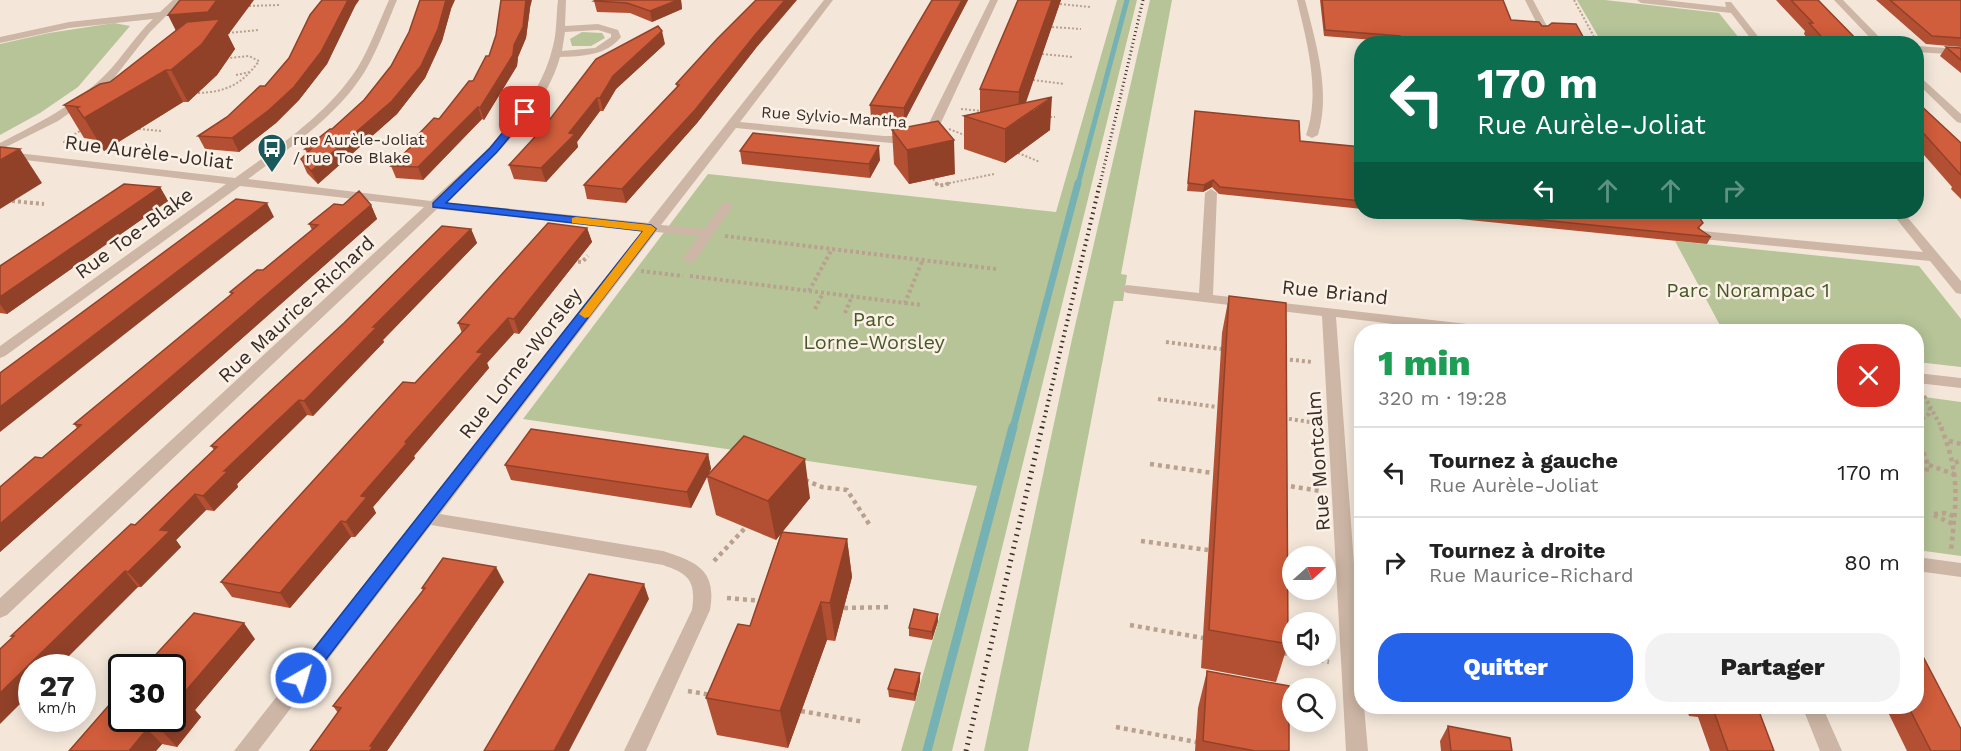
<!DOCTYPE html>
<html lang="fr">
<meta charset="utf-8">
<style>
:root{--surface:#fff;--page:#f2f2f2;--text:#222;--muted:#767676;--line:#e0e0e0;--accent:#2563eb}
body{margin:0;font-family:"Work Sans",sans-serif;background:var(--page);color:var(--text);height:100vh;display:flex;flex-direction:column;font-size:22px;white-space:nowrap}
*{box-sizing:border-box;margin:0}
p{font-size:20px;color:var(--muted)}
.icon{flex:none;width:33px;height:33px;fill:none;stroke:currentColor;stroke-width:2;stroke-linecap:round;stroke-linejoin:round}
.map{position:relative;flex:1;overflow:hidden}
.sheet{position:absolute;left:1354px;top:324px;width:570px;height:390px;display:flex;flex-direction:column;background:var(--surface);border-radius:24px;box-shadow:0 3px 15px #0003}
.sheet>*{flex:none}
.top-card{position:absolute;left:1354px;top:36px;width:570px;height:183px;border-radius:24px;box-shadow:0 3px 15px #0003;background:#0b6e4f;color:#fff;overflow:hidden}
.needle{width:39px;rotate:69deg}
.tools{position:absolute;left:1282px;top:546px;display:grid;gap:12px}
.tools a{display:grid;place-items:center;width:54px;height:54px;border-radius:50%;background:var(--surface);box-shadow:0 3px 15px #0003;font-size:30px}
.speed{position:absolute;left:18px;top:654px;display:flex;gap:12px;font-size:30px;font-weight:700;text-align:center}
.speed>*{display:grid;place-content:center;width:78px;height:78px;border-radius:50%;background:var(--surface);box-shadow:0 3px 15px #0003;line-height:1}
.speed small{font-size:15px;font-weight:400}
.speed .limit{border:3px solid #111;border-radius:9px;background:#fff;color:#111}
.pin{position:absolute;display:grid;place-items:center;width:51px;height:51px;color:#fff;margin:-26px;border-radius:12px;box-shadow:0 3px 9px #0006}
.me{position:absolute;width:66px;margin:-33px;rotate:38deg;stroke-linejoin:round;filter:drop-shadow(0 0 4px #0008)}
.turn{display:flex;align-items:center;gap:21px;height:126px;padding:0 24px;font-size:27px}
.turn .icon{width:78px;height:78px;stroke-width:2.5}
.turn b{display:block;font-size:42px;line-height:51px}
.lanes{display:flex;align-items:center;height:57px;padding:0 24px;background:#0003;justify-content:center;gap:30px;direction:ltr}
.lanes .off{opacity:.35}
.round{display:grid;place-items:center;flex:none;width:63px;height:63px;border-radius:24px;background:var(--page)}
.head{display:flex;align-items:center;justify-content:space-between;height:102px;padding:0 24px}
h1{font-size:36px;font-weight:800;line-height:45px;color:#1e9e55}
.action{display:flex;gap:12px;margin-top:auto;padding:12px 24px}
.action a{flex:1;height:69px;border-radius:24px;background:var(--accent);color:#fff;font-size:24px;font-weight:800;line-height:69px;text-align:center}
.action a+a{background:var(--page);color:var(--text)}
ul{padding:0;list-style:none}
li{display:flex;align-items:center;gap:18px;height:90px;padding:0 24px;border-top:2px solid var(--line)}
li div{flex:1}
li b{display:block;font-size:22px}
li em{font-style:normal}
.map>svg:first-child{display:block}
</style>
<div class="map">
<svg width="1961" height="751" viewBox="0 0 1961 751">
<rect width="100%" height="100%" fill="#f4e7da"/>
<!-- green -->
<path fill="#b6c498" d="M1117 0H1137L952 751H901L977 486 523 419 708 174 1056 212Z
M1150 0H1172L1121 274 1127 275 1123 301H1114L1028 751H984L1072 339Z
M1577 0H1605L1719 13 1743 43H1602Z
M114 23 130 26 78 87 40 113 0 135V44L49 33Z
M582 32 602 33 605 38 591 46H572L570 39Z
M1675 241 1919 266 1961 319V367L1917 362V332L1723 331Z
M1917 396 1961 402V556L1917 550Z"/>
<g fill="none" stroke-linecap="round" stroke-linejoin="round">
<!-- stream-far2 -->
<path stroke="#76b2b3" stroke-width="5" d="M1078 184 1127 0"/>
<!-- stream-far1 -->
<path stroke="#76b2b3" stroke-width="7" d="M1013 428 1078 183"/>
<!-- stream -->
<path stroke="#76b2b3" stroke-width="9" d="M927 751 1013 427"/>
<!-- path-far2 -->
<path stroke="#b9a08f" stroke-width="2" stroke-dasharray="2 2" stroke-linecap="butt" d="M1574 0 1598 44
M1060 4 1090 7
M249 6 279 5
M1052 27 1081 29
M228 33 259 30
M1042 54 1073 57
M236 75 250 72
M1033 80 1064 84
M198 93C227 92 242 84 259 61L249 56 229 58
M961 109 983 111
M1046 117H1055
M83 129 63 142 133 149
M139 129 162 131
M949 129 967 136
M1018 153 1040 162
M933 179 937 184
M945 184 994 174"/>
<!-- path-far1 -->
<path stroke="#b9a08f" stroke-width="4" stroke-dasharray="3 3" stroke-linecap="butt" d="M936 183 938 186 952 183
M12 201 44 204
M725 236 996 269
M572 261 582 262 588 256
M641 271 683 276
M690 276 905 303 923 259
M809 291 832 249
M905 303 923 305
M815 309 823 293
M845 313 852 296
M1166 342 1221 349
M1284 359 1312 362
M1924 396 1942 428
M1158 399 1217 407
M1283 418 1317 423
M1917 422 1929 414 1930 406"/>
<!-- path -->
<path stroke="#b9a08f" stroke-width="4.5" stroke-dasharray="4 4" stroke-linecap="butt" d="M1941 427C1961 478 1956 499 1951 551
M1949 441 1961 444
M1917 447C1926 454 1929 462 1926 473L1917 477
M1955 463 1961 460
M1150 464 1213 473
M1929 465 1956 475
M805 480 822 487 847 490 871 527
M1283 485 1320 491
M1934 514 1945 513 1956 517
M1934 515 1955 525
M1141 541 1208 550
M714 561 746 527
M727 598 763 601
M844 608 892 607
M1130 625 1203 638
M1283 653 1293 655
M1296 656 1329 662
M688 691 711 695
M801 711 864 722
M1116 727 1196 742"/>
<!-- minor -->
<path fill="#cdb6a5" fill-rule="evenodd" d="M173 0H182L150 32 114 78 99 92 58 121 0 150V143C37 124 75 105 105 75 122 58 135 36 153 19L69 28 0 43V37L69 22 160 12Z
M389 0H397C388 21 380 44 369 64 345 110 289 149 248 179L431 201C478 157 538 112 553 46 557 31 556 15 558 0H566L565 26 598 24 618 30 621 37C606 56 582 56 560 57 543 117 488 161 444 202L648 223 824 0H833L740 122 884 136C900 136 916 137 928 125L990 0H998L939 127C926 142 909 143 891 143L736 128 661 225 704 229 723 203H731L733 206 694 262 689 263 682 259 699 236 656 232 440 514 663 551C697 562 717 570 710 610L646 751H624L692 610C696 582 690 574 663 565L431 525 258 751H234L643 230 437 209 7 615 0 618V598L424 207 240 186 5 356 0 358V346L226 184 0 157V151L235 178C278 147 329 113 358 67 370 47 379 22 389 0ZM598 30 611 34V37L595 48 562 51 565 32Z
M1297 0H1305C1316 43 1331 92 1318 135L1312 138 1306 135C1321 92 1307 43 1297 0Z
M1525 0H1533L1548 28 1546 30H1540Z
M1637 0H1664L1726 7 1725 2H1731L1764 44H1755L1731 13 1641 3Z
M1834 0H1843L1886 44H1876Z
M1917 46 1961 49V55L1917 52Z
M1917 74 1961 114V123L1957 122 1917 83Z
M1211 189 1217 193 1213 295 1502 328 1509 332H1459L1336 317 1362 674V706H1364L1368 751H1346L1322 316 1127 293 1120 289 1127 285 1199 293 1205 193Z
M1891 212H1903L1961 281V294L1956 293 1930 261 1702 239 1696 235 1702 231 1923 252Z
M1917 373 1961 378V388L1917 383Z
M1917 557 1961 563V577L1917 571Z
M1802 706H1822L1842 751H1820Z"/>
<!-- rail-far2 -->
<path stroke="#382c27" stroke-width="3" stroke-dasharray="1 3" stroke-linecap="butt" d="M1100 184 1143 0"/>
<!-- rail-far1 -->
<path stroke="#382c27" stroke-width="4" stroke-dasharray="1.5 4" stroke-linecap="butt" d="M1042 428 1100 183"/>
<!-- rail -->
<path stroke="#382c27" stroke-width="5" stroke-dasharray="1.5 5" stroke-linecap="butt" d="M966 751 1042 427"/>
</g>
<!-- wall -->
<path fill="#b35033" d="M322 0H359L355 6 327 64 299 100 276 123 239 152 205 149 198 136 227 117 265 86 289 58Z
M596 0H681L682 9 652 22 630 13 597 12 594 1Z
M932 0H968L904 122 871 118 870 105Z
M1018 0H1061L1025 103 1050 130 1005 163 964 149V116L980 112V89Z
M1320 0H1503L1511 20 1542 26 1587 44H1398V42L1324 36Z
M1776 0H1818L1861 44H1812L1804 34 1805 31Z
M1876 0H1961V47L1926 44Z
M530 8 526 38 518 57 517 66 484 120 482 119 423 180 396 178 391 166 416 141 415 138 439 119 473 81 489 56Z
M451 9 442 41 425 78 397 114 318 184 307 173 301 159 307 153 305 149 332 129 364 100 391 66Z
M228 35 235 49 217 75 188 102H183L104 151 96 140 84 138 64 105 110 82Z
M665 44 616 89 603 111H600L577 142 578 147 546 182 514 179 509 165Z
M1946 47 1961 48V73L1940 56Z
M756 48 697 123 626 203 587 199 584 185 677 87 676 84Z
M1917 102 1961 143V199L1951 189 1952 187 1917 147Z
M1195 111 1300 141 1362 147V209L1219 194 1212 187 1203 192 1187 191Z
M892 130 955 174 909 184 894 164Z
M740 151 880 160 870 178 742 164Z
M160 187 168 201 7 314 0 313V266Z
M343 205H371L377 219 0 552V487L42 458 77 428 74 424 231 295 230 292 263 270 312 230 309 224Z
M1390 212H1696L1700 230 1711 237 1707 244Z
M587 228 592 242 519 334 514 333 487 363 489 368 414 456 415 458 373 507 376 513 355 537H351L290 608 232 597 221 582 415 383 462 333 458 323Z
M471 229 477 243 383 340 384 342 313 416 307 415 237 484 238 487 214 511 206 510 176 540 181 547 141 587H138L13 637 11 636 135 525 214 450 211 446Z
M1229 296 1288 644 1276 682 1201 668 1222 333Z
M708 454 711 469 708 475 810 498 782 532 847 539 852 577 835 641 827 640 788 748 717 735 706 698 750 626 781 533 776 540 716 515 707 477 691 508 511 480 505 465Z
M504 582 387 751H310L338 713 333 706 423 591 422 588Z
M938 621 932 640 909 636V628Z
M255 639 195 710 201 717 177 747 162 744 156 751H69L172 718V668H154L149 662Z
M1207 671 1289 751H1195L1198 708Z
M920 681 915 701 889 697 888 689Z
M1686 706H1757L1774 751H1710L1698 717 1689 716Z
M1885 706H1917L1961 751H1907Z
M1448 726 1512 751H1441L1440 741Z"/>
<!-- shaded-wall -->
<path fill="#924129" d="M217 0H254L228 35 235 49 217 75 188 102 171 70 183 45 168 15Z
M348 0H359L355 6 327 64 299 100 276 123 239 152 232 138Z
M446 0H455L451 9 442 41 425 78 397 114 318 184 311 171Z
M526 0H532L530 8 526 38 518 57 517 66 484 120 480 108Z
M678 0H681L682 9 652 22 650 11Z
M785 0H797L756 48 697 123 626 203 622 189Z
M962 0H968L904 122V108Z
M1052 0H1061L1020 120 1052 97 1050 130 1005 163V129L1018 121 1019 92Z
M662 31 665 44 616 89 603 111 600 98 613 76Z
M166 70 183 102 104 151 84 118Z
M597 98 600 111 577 142 578 147 546 182 541 168Z
M478 107 482 119 423 180 418 167Z
M954 140 955 174 909 184 907 150Z
M879 146 880 160 870 178 869 164Z
M20 149 42 183 0 209V160Z
M1213 180 1212 187 1203 192 1204 185Z
M160 187 168 201 7 314 0 304V297Z
M267 203 274 217 0 432V407Z
M371 205 377 219 0 552V524Z
M587 228 592 242 519 334 514 319Z
M471 229 477 243 383 340 384 342 313 416 304 401 373 327Z
M508 318 514 333 487 363 489 368 414 456 415 458 373 507 376 513 355 537 346 522 361 496 405 442 477 352Z
M299 400 307 415 237 484 238 487 214 511 203 496 224 471Z
M708 454 711 469 691 508 687 492Z
M805 459 810 498 776 540 768 501Z
M195 494 206 510 176 540 181 547 141 587 128 572 160 530Z
M341 521 351 537 290 608 280 593Z
M847 539 852 577 835 641 830 603Z
M496 567 504 582 387 751H370V746Z
M125 571 138 587 57 668H32V692L0 724V693Z
M644 584 649 599 569 751H554Z
M821 602 827 640 788 748 780 711Z
M938 614V621L932 640V632Z
M244 623 255 639 195 710 201 717 177 747 163 732 178 700Z
M920 673V681L915 701 914 694Z
M147 729 162 744 156 751H129Z"/>
<!-- building -->
<path fill="#d05d3b" stroke="#924129" stroke-width="1.5" d="M180 0H217L208 12 168 15Z
M322 0H348L321 52 294 87 269 110 232 138 198 136 227 117 260 86H265L289 58 310 15Z
M420 0H446L438 29 421 66 392 101 311 171 301 159 311 149H305L330 129H332L364 100 391 66 409 32Z
M501 0H526L523 27 514 45 513 55 480 108 478 107 418 167 391 166 420 138H415L434 118 439 119 469 81H473L486 56H489L496 35Z
M596 0H678L650 11 627 3 594 1Z
M756 0H785L755 35 695 110 622 189 584 185 679 85 676 84 717 39Z
M932 0H962L904 108 870 105Z
M1018 0H1052L1019 92 980 89Z
M1322 0H1503L1511 20 1539 22 1542 26H1548L1552 23 1576 24 1587 44H1401L1400 36 1325 30Z
M1791 0H1818L1861 44H1828L1809 23H1813Z
M1890 0H1961V38L1932 36Z
M220 19 202 44 171 70H166L84 118 77 108 79 107 64 105 100 84 110 82 187 22Z
M658 26 662 31 613 76 600 98H597L569 133 575 134 541 168 509 165 544 127 596 59Z
M1946 47 1961 48V60Z
M1052 97 1005 129 964 116Z
M1917 102 1961 143V175L1917 126Z
M1195 111 1299 121 1300 141 1362 147V201L1220 187 1213 180 1204 185 1188 183Z
M938 121 954 140 907 150 892 130Z
M753 133 879 146 869 164 740 151Z
M0 147 20 149 0 160Z
M124 184 160 187 0 297V266Z
M359 191 371 205 0 524V487L35 457 42 458 81 425 74 424 233 293 230 292 257 270H263L318 225 309 224 334 204 343 205Z
M236 199 267 203 0 407V373Z
M1463 212H1696L1703 223 1698 228 1711 237Z
M548 223 587 228 514 319 508 318 477 352 483 353 405 442 407 443 361 496 367 497 346 522 341 521 280 593 221 582 403 382 415 383 469 325 458 323Z
M442 226 471 229 373 327H377L304 401 299 400 224 471H228L203 496 195 494 160 530 170 531 128 572 125 571 0 693V649L14 636H11L131 524 135 525 217 447 211 446 344 323Z
M1229 296 1286 303 1288 644 1209 630Z
M531 429 708 454 687 492 505 465Z
M744 436 805 459 768 501 707 476Z
M782 532 847 539 830 603 821 602 780 711 706 698 738 624 750 626Z
M443 558 496 567 370 746H373L370 751H310L341 708 333 706 425 588H422Z
M589 574 644 584 554 751H484Z
M914 609 938 614 932 632 909 628Z
M194 613 244 623 178 700 188 702 163 732 147 729 129 751H69L110 704 122 706V718H172V672L176 668 149 662Z
M1917 645 1961 729V751H1931L1908 706H1917Z
M895 669 920 673 914 694 888 689Z
M1207 671 1289 686V751H1255L1203 741Z
M1712 706H1757L1774 751H1728Z
M1448 726 1510 738 1512 751H1451Z"/>
<!-- route -->
<path fill="#2563eb" stroke="#184099" stroke-width="1.5" d="M521 110 530 112 497 152 446 203 651 225 656 229 307 684 301 686 295 684 292 678 295 673 643 231 433 207V203L490 148Z"/>
<!-- slow -->
<path fill="#f59e0b" d="M576 217 651 225 656 229 589 317 585 318 579 314 643 231 572 223V218Z"/>
<!-- icons -->
<defs>
<g id="bus-pin" transform="scale(1.5)"><path d="M0 17L-7.5 6A9.5 9.5 0 1 1 7.5 6Z" fill="#19595d" stroke="#fbf1e7"/><path d="M-5-6H5V4H4V6H2V4H-2V6H-4V4H-5ZM-3.5-4V0h7V-4ZM-3.5 1.2v1.5H-2V1.2ZM2 1.2v1.5H3.5V1.2Z" fill="#fff"/></g>
</defs>
<g fill-rule="evenodd">
<use href="#bus-pin" x="272" y="148"/>
</g>
<g text-anchor="middle" dominant-baseline="central" stroke-width="5" stroke-linejoin="round" paint-order="stroke">
<!-- far-street labels -->
<g font-size="16" fill="#382c27" stroke="#fbf1e7">
<text transform="translate(834 117) rotate(4)">Rue Sylvio-Mantha</text>
</g>
<!-- far-poi labels -->
<g font-size="16" fill="#382c27" stroke="#fbf1e7" text-anchor="start">
<text x="293" y="139">rue Aurèle-Joliat<tspan x="293" dy="18">/ rue Toe Blake</tspan></text>
</g>
<!-- street labels -->
<g font-size="20" fill="#382c27" stroke="#fbf1e7">
<text transform="translate(149 152) rotate(7)">Rue Aurèle-Joliat</text>
<text transform="translate(134 233) rotate(-36)">Rue Toe-Blake</text>
<text transform="translate(1335 292) rotate(6)">Rue Briand</text>
<text transform="translate(296 309) rotate(-43)">Rue Maurice-Richard</text>
<text transform="translate(520 363) rotate(-52)">Rue Lorne-Worsley</text>
<text transform="translate(1318 461) rotate(-94)">Rue Montcalm</text>
</g>
<!-- park labels -->
<g font-size="20" fill="#475828" stroke="#fbf1e7">
<text x="1748" y="290">Parc Norampac 1</text>
<text x="874" y="319">Parc<tspan x="874" dy="23">Lorne-Worsley</tspan></text>
</g>
</g>
</svg>
<div class="tools">
<a><svg class="needle" viewBox="-14 -14 28 28"><path d="M0-13l5 13h-10z" fill="#e53935"/><path d="M0 13l5-13h-10z" fill="#767676"/></svg></a>
<a><svg class="icon" aria-label="sound" viewBox="0 0 24 24"><path d="M4 9h4l5-4v14l-5-4H4zM17 9q2 3 0 6"/></svg></a>
<a><svg class="icon" aria-label="search" viewBox="0 0 24 24"><circle cx="10" cy="10" r="6"/><path d="M15 15l6 6"/></svg></a>
</div>
<div class="speed"><div>27<small>km/h</small></div><div class="limit">30</div></div>
<div class="pin" style="left:525px;top:112px;background:#d93025"><svg class="icon" aria-label="arrive" viewBox="0 0 24 24"><path d="M6 21V4h12l-3 4 3 4H6"/></svg></div>
<svg class="me" style="left:301px;top:678px" viewBox="-20 -20 40 40"><circle r="17" fill="#2563eb" stroke="#fff" stroke-width="3"/><path d="M0-11L8 9 0 5-8 9z" fill="#fff"/></svg>
<div class="top-card">
<div class="turn"><svg class="icon" aria-label="left" viewBox="0 0 24 24"><path d="M17 20v-9H6M10 6l-5 5 5 5"/></svg><div><b>170 m</b>Rue Aurèle-Joliat</div></div>
<div class="lanes"><svg class="icon" aria-label="left" viewBox="0 0 24 24"><path d="M17 20v-9H6M10 6l-5 5 5 5"/></svg><svg class="icon off" aria-label="ahead" viewBox="0 0 24 24"><path d="M12 20V5M6 11l6-6 6 6"/></svg><svg class="icon off" aria-label="ahead" viewBox="0 0 24 24"><path d="M12 20V5M6 11l6-6 6 6"/></svg><svg class="icon off" aria-label="right" viewBox="0 0 24 24"><path d="M7 20v-9h11M14 6l5 5-5 5"/></svg></div>
</div>
<section class="sheet">
<div class="head"><div><h1>1 min</h1><p>320 m · 19:28</p></div><a class="round" style="background:#d93025;color:#fff"><svg class="icon" aria-label="close" viewBox="0 0 24 24"><path d="M6 6l12 12M18 6L6 18"/></svg></a></div>
<ul>
<li><svg class="icon" aria-label="left" viewBox="0 0 24 24"><path d="M17 20v-9H6M10 6l-5 5 5 5"/></svg><div><b>Tournez à gauche</b><p>Rue Aurèle-Joliat</p></div><em>170 m</em></li>
<li><svg class="icon" aria-label="right" viewBox="0 0 24 24"><path d="M7 20v-9h11M14 6l5 5-5 5"/></svg><div><b>Tournez à droite</b><p>Rue Maurice-Richard</p></div><em>80 m</em></li>
</ul>
<div class="action"><a>Quitter</a><a>Partager</a></div>
</section>
</div>
